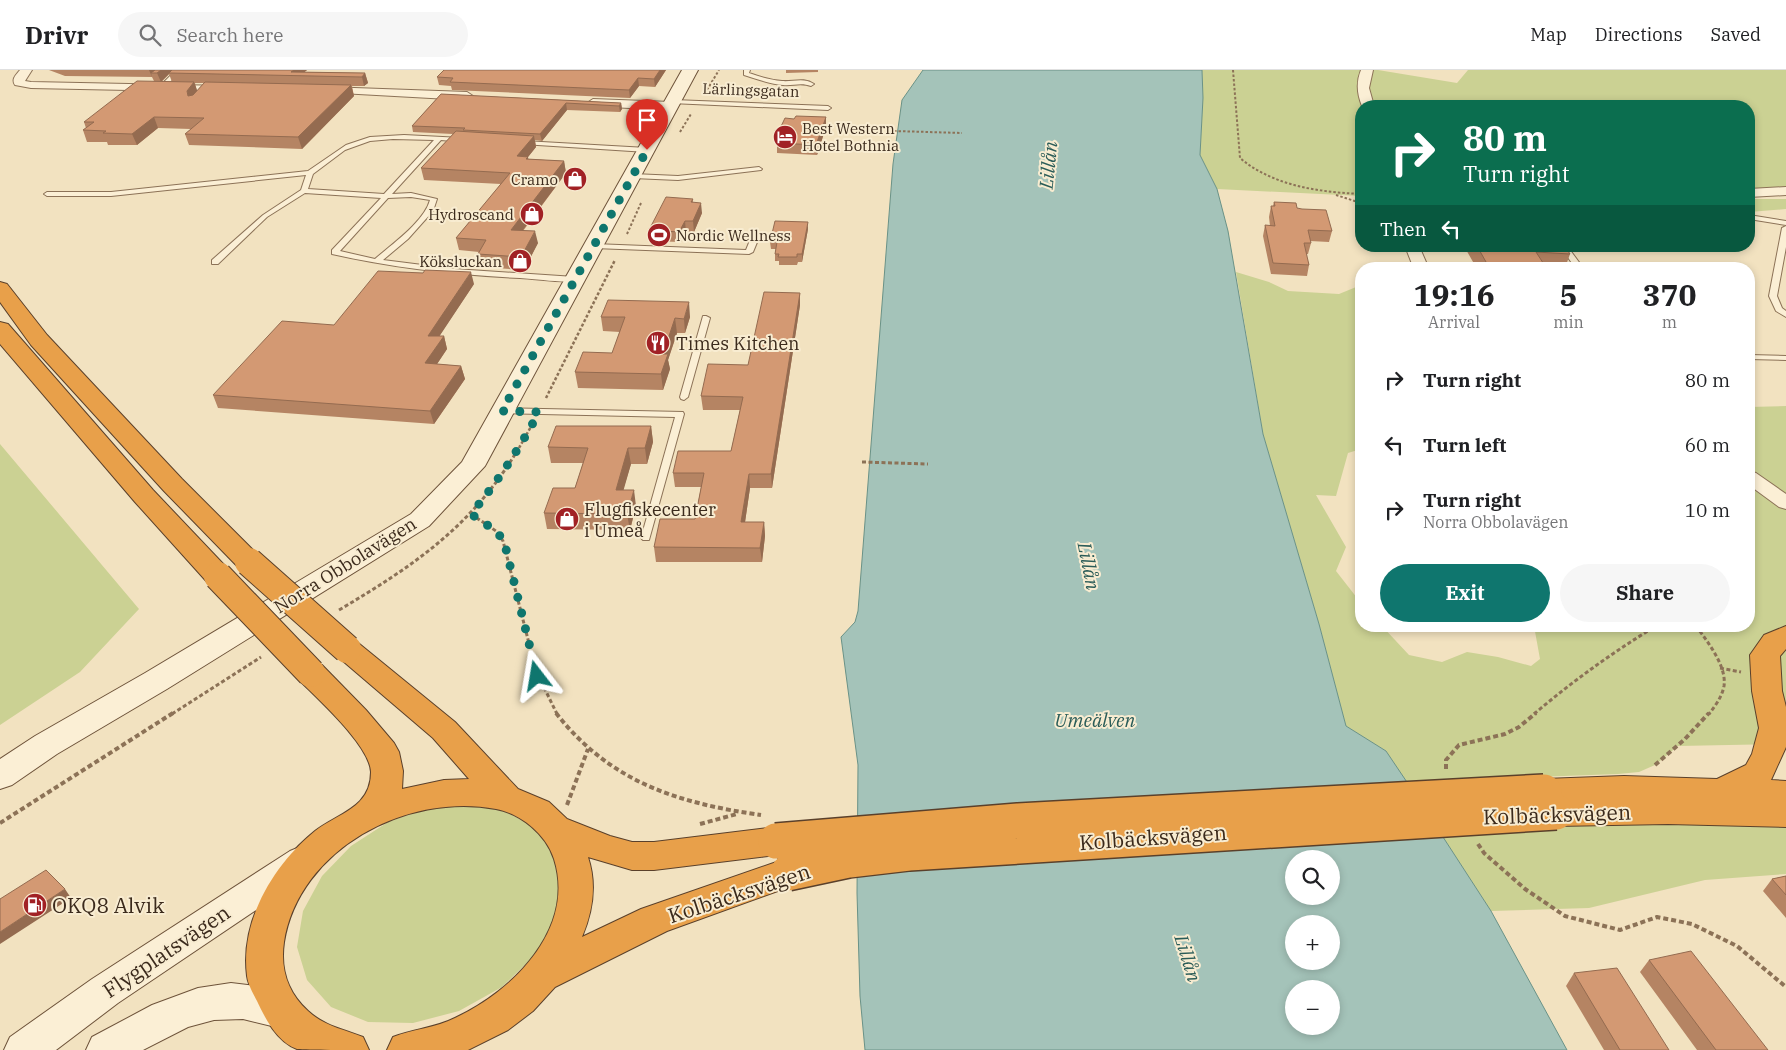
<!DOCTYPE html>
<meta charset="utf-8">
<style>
:root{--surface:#fff;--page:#f6f6f6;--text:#202124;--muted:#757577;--line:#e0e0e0;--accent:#0f766e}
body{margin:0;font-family:"IBM Plex Serif",serif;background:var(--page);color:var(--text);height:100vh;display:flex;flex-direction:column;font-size:19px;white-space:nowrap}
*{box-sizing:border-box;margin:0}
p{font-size:16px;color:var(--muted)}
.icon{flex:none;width:28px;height:28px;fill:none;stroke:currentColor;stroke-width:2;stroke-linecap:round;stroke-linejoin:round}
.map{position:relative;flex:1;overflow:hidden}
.sheet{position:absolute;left:1355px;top:192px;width:400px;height:370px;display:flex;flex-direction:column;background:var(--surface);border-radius:20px;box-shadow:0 2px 8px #0003}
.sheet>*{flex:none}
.top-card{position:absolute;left:1355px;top:30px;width:400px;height:152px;border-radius:20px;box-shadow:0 2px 8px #0003;background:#0b6e4f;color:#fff;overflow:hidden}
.controls{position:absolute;left:1285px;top:780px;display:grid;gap:10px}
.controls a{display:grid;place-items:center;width:55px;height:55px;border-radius:50%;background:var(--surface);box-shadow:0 2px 8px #0003;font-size:25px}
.pin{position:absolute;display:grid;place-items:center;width:42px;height:42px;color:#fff;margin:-51px -21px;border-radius:50% 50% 50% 0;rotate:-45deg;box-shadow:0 0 5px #0007}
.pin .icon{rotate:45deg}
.me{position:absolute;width:55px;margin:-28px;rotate:346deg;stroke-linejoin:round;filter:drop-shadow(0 0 4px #0008)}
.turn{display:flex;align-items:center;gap:18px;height:105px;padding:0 25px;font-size:22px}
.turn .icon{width:65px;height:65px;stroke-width:2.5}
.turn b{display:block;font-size:35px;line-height:42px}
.then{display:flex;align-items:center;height:48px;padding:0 25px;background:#0003;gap:10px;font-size:19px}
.eta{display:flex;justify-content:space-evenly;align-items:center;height:85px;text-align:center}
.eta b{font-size:30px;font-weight:700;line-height:35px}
.button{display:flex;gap:10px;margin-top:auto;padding:10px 25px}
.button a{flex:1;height:58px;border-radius:30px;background:var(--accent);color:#fff;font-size:20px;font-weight:700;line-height:58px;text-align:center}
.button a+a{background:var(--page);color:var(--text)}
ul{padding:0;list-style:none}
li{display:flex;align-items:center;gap:15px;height:65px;padding:0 25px}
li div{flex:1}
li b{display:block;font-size:19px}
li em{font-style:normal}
header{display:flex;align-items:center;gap:30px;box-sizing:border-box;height:70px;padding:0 25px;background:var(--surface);border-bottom:1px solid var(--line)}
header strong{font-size:24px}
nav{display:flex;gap:28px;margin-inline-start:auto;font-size:18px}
.search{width:350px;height:45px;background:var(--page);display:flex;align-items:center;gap:12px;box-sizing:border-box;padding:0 18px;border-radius:28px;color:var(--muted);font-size:19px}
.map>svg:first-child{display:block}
</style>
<header>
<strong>Drivr</strong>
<div class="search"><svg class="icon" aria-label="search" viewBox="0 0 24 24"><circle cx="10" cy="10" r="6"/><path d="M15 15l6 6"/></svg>Search here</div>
<nav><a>Map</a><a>Directions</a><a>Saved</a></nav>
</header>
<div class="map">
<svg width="1786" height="980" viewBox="0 0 1786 980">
<rect width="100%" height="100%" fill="#f2e2c0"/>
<!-- green -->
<path fill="#cbd193" d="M1202 0H1378L1457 13 1468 0H1786V121L1749 123V36H1361V126L1217 119 1200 85 1203 28Z
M1749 129H1786V139L1749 142Z
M1236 202 1269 212 1288 221 1339 224 1361 215V379L1348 383 1336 426 1316 425 1346 477 1336 501 1361 533V556H1382L1409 585 1442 592 1467 582 1498 587 1531 596 1540 589 1534 556H1749V337L1786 336V674L1678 676 1655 695 1639 702 1618 704 1406 712 1386 681 1346 656 1319 554 1263 364Z
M0 374 139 539 80 602 0 655Z
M1419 730 1786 744V804L1705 810 1589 838 1491 841Z
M468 734 505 741 534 757 554 782 561 814 555 849 535 885 502 917 459 941 413 953 368 952 331 937 307 910 297 877 303 841 322 806 351 776 388 752 428 738Z"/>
<!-- water -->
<path fill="#a4c3b9" stroke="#6a9287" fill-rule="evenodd" d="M923 0H1202L1203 28 1200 85 1217 119 1228 161 1263 364 1319 554 1346 656 1386 681 1419 730 1491 841 1567 980H865L860 926 857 823 858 695 841 567 855 552 858 541 893 94 902 30ZM1294 789H1331V826H1294ZM1294 854H1331V891H1294ZM1294 919H1331V956H1294Z"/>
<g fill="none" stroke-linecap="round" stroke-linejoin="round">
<!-- lane casing -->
<g stroke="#8c7257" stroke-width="2">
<path id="lane" d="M176 0H182L164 18H160V16Z
M744 0H750L749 3C760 7 771 10 782 11 793 12 804 7 814 14L811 16C801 12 793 16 783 15 770 14 757 9 744 5Z
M673 30 828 36 831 38 828 40 671 33 670 32Z
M404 65 462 68 465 70 462 72 441 70 392 124 411 123 437 129 433 141 408 169 383 190 454 199 575 207 579 209 578 211C560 213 538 209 520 208 457 205 394 198 332 184V180L381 128 305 123 267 147 218 194H212V190L263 145 301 120 306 105 111 126H47L44 124 47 122H111L308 101 346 75 370 67ZM393 69 434 70 384 124 308 119 313 104 345 80 370 71ZM411 127 430 130C424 152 392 174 375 189L340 181 388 128Z
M524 71 647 78 650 80 647 82 522 74 521 73Z
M759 97 762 99 761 100 678 110 633 108 630 106 633 104 678 106Z
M1749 145 1786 151V155L1749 149Z
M1786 156V177L1777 226 1782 238 1786 241V247L1776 241 1769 226 1782 158Z
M753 163 760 165 753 182 749 184 594 178 590 176 594 174 746 180Z
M1560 176H1567L1584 199H1576Z
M703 246H706L710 248 688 327 684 330 681 329 680 327Z
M1749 285 1786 286V290L1749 289Z
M502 338 683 342 684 344 649 470H643L641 468 675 347 499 343 498 341 499 339Z"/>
</g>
<!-- street casing -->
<g stroke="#8c7257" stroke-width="2">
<path id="street" d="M20 0H32L25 11 31 12 227 16 233 19 227 22 31 18 15 15C11 9 16 5 20 0Z
M1361 0H1373L1369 18 1374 36H1362C1357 24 1356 12 1361 0Z
M326 17 467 22 473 26 467 30 322 22 320 20 322 18Z
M593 29 671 32 677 36 671 40 589 36 587 33Z
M1786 117V125L1749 127V119Z
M1405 176H1419L1429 199H1414Z
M1749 401 1756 403 1786 424V439L1779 437 1749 415Z"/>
</g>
<!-- secondary casing -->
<g stroke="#6e533a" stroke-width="2">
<path id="secondary" d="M682 0H698L485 396 429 456 167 619 57 684 12 715 0 719V689L35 666 145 603 411 444 462 392Z
M302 776 314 781 319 791 314 801 118 933 56 980H4L10 967 92 909 290 781Z
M231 913 256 916 294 927 299 940 294 953 280 958 243 949 214 950 188 957 143 980H86L92 967 152 935 198 918Z"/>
</g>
<!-- highway casing -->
<g stroke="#5a402b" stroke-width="2">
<path id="highway" d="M0 212 7 214 47 265 182 409 259 486 263 492 259 498 249 501 239 498 164 421 31 275 0 232Z
M0 252 8 254 153 420 228 499 232 506 228 513 218 515 208 513 135 432 0 274Z
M1786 556V579L1780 586 1782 621 1786 637V677L1771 710 1786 711V757L1668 754 1556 756 1544 752 1539 742 1543 735 1532 731 1527 722 1532 713 1544 709 1624 706 1717 709 1746 695 1752 684 1759 658 1752 621 1750 585 1764 565Z
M347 568 357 572 455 652 518 719 549 732 567 749 610 766 632 772H654L776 757 788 761 793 771 788 781 776 785 654 800H632L588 787C597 814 593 841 582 867L641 839 788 788 800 793 806 803 800 813 667 861 555 917 533 941 508 960 468 980H387L393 967C413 959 436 958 455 948 513 921 576 859 554 789 546 764 521 744 496 739 407 722 299 779 284 872 280 899 288 923 308 941 324 956 343 959 363 967L369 980C355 980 306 980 297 979 277 972 265 948 257 931 253 923 248 915 247 906 240 851 273 795 315 761 338 743 371 738 371 702 370 676 319 630 300 611L296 603 300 595 311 592 322 595 366 640 394 673 399 682 403 701 402 719 444 710 469 709 433 668 337 586 332 579 337 572Z"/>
</g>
<!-- path-far3 -->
<path stroke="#8c7257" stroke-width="2" stroke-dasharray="2.5 2" stroke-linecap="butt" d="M1233 0 1240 88C1273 116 1319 122 1361 124
M707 20 719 0
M894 61 962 63
M680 62 691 44
M1336 125 1361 133
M627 164 641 133"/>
<!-- path-far2 -->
<path stroke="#8c7257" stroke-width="2.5" stroke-dasharray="3 2" stroke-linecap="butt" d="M546 328 615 190
M519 378 533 353"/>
<!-- path-far1 -->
<path stroke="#8c7257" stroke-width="3" stroke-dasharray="4 2.5" stroke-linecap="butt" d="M862 392 928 394
M471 444 496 461 503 471 536 601 557 644
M339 540C415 495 474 455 520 376
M1696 556C1707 571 1727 596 1724 616 1722 627 1715 636 1709 644
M1720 598 1741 602
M172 644 261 587
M1534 644C1573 611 1613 582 1656 556"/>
<!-- path -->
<path stroke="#8c7257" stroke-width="4" stroke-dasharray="5 3" stroke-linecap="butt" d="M556 643C610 712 677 733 761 745
M1655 695 1684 670 1709 643
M1446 699V690L1459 675 1505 664 1519 657 1536 643
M567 735 588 679
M0 753 173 643
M700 754 737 744
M1478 774 1484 783 1525 819 1565 846 1620 860 1657 847 1692 854 1737 876 1786 917"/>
<!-- lane -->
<use href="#lane" fill="#fbefd5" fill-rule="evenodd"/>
<!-- street -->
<use href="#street" fill="#fbefd5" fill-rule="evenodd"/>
<!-- secondary -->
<use href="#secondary" fill="#fbefd5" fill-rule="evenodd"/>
<!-- highway -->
<use href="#highway" fill="#e8a04a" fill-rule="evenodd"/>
<!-- highway-bridge-far1 casing -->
<g stroke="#5a402b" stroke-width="30" stroke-linecap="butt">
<path id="highway-bridge-far1" d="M249 492 347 579
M218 506 311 603"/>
</g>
<!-- highway-bridge casing -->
<g stroke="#5a402b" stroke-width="38" stroke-linecap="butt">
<path id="highway-bridge" d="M776 771 1018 751 1544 722
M788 803 849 790 909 783 1556 742"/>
</g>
<!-- highway-bridge-far1 -->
<use href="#highway-bridge-far1" stroke="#e8a04a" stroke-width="28"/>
<!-- highway-bridge -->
<use href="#highway-bridge" stroke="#e8a04a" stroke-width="35"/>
</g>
<!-- wall -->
<path fill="#b58463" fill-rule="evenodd" d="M49 0H307L304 2 365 3 368 13 364 16H352L354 26 302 79 189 75 185 64 191 59 158 58 137 75H108L107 72H87L83 60 86 58 84 52 154 11 152 7 65 6ZM169 4 172 12 162 11ZM195 13H204L197 21Z
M444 0H666L655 17 639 16 630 28 452 20 451 16 439 15 437 7Z
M786 0H818V2L786 3Z
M441 24 621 33 622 39 620 42 567 40 542 71 535 70 536 77 528 87V89L564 91 566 103 523 161 538 173 524 200 481 197 478 184 479 182 459 180 456 168 501 114 424 110 421 98 453 64 413 62 412 56Z
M826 47V57L817 85 777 83V65L794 49Z
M693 129V132L702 143 694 162H686L681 172 651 171 649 160Z
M1274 132 1297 138 1332 161 1329 172 1310 171 1311 173 1308 184H1306L1309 195 1307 206 1271 204 1263 166 1265 155 1270 156 1269 147 1271 136H1273Z
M808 159 802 192H798L797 195H779V191H775V184L776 179H771L770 172Z
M1464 176H1565L1570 184 1565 198 1546 197 1547 199H1477Z
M474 214 439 266H444L447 279 437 294 461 296 465 309 434 354 218 338 213 325 334 255Z
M800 223V235L772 418H750L745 452H764L765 466 762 492H656L654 477 695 449 701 417H675L673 403 731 381 740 340H703L701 326 748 295Z
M601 247H690L685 263H677L668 290 670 299 663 320 578 318 575 302 612 283 620 262 603 261Z
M651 356 653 372 647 394H631L623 420 636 436 630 460 547 459 544 443 575 418 583 393H551L548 377Z
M1786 806V848L1763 821 1772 809Z
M1649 890 1768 980H1697L1640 902Z
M1574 903 1669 980H1604L1566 916Z"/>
<!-- shaded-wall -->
<path fill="#946b50" d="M149 0H173L169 3V4L161 12 157 3H151L152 7Z
M294 0H307L300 6 291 2Z
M660 0H666L655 17 654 9Z
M365 3 368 13 364 16 362 7Z
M638 8 639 16 630 28 629 20Z
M194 12 198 23 192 37 187 21Z
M351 15 354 26 302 79 298 67Z
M566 33 567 40 542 71 540 64Z
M621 33 622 39 620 42 619 36Z
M154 47 158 58 137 75 132 64Z
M826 47V57L817 85 816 75Z
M534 66 536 77 528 87 530 99 517 86Z
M564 91 566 103 513 173 511 160Z
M701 133 702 143 694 162 693 151Z
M685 151 686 162 681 172 679 162Z
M808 152V159L802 192V184Z
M535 161 538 173 524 200 521 187Z
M471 202 474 214 431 279 428 266Z
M800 223V235L772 418 771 404Z
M689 232 690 247 685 263 684 249Z
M675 248 677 263 668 290 670 299 663 320 661 304 663 284Z
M444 266 447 279 429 306 425 293Z
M461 296 465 309 434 354 430 341Z
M651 356 653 372 647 394 645 378Z
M628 378 631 394 619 436 616 420Z
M749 404 750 418 743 466 741 452Z
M634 420 636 436 630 460 627 444Z
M764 452 765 466 762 492 760 478Z
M65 819 71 828 0 874V862Z"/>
<!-- building -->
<path fill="#d39973" stroke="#946b50" d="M155 0H161L157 3H151Z
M172 0H294L291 2 365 3 362 7 169 3Z
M444 0H660L654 9 638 8 629 20 450 12 453 8 437 7Z
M137 11 194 12 187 21 188 26 193 25 205 12 351 15 298 67 185 64 204 48 154 47 132 64 103 63 106 61 83 60 94 52H84Z
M441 24 621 33 619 36 566 33 540 64 463 60 465 58 412 56Z
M796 46 826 47 816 75 777 73 780 66 777 65 785 48 794 49Z
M456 61 534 66 517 86 528 87 526 89 564 91 511 160 535 161 521 187 478 184 486 170 456 168 510 103 421 98Z
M666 127 693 129 691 132 701 133 693 151H685L679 162 649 160Z
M1274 132 1296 133 1297 138 1302 139 1326 140 1332 161 1308 160 1311 173H1304L1309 195 1273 193 1265 155 1275 156 1271 136H1275Z
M775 151 808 152 802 184H797V187H778L779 184H775L777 172H770Z
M1477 176H1565L1570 184 1536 182 1547 199H1490Z
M425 200 471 202 428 266H444L425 293 461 296 430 341 213 325 282 251 334 255 378 201 423 203Z
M764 222 800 223 771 404H749L741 452H764L760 478 654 477 660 449H695L704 403H673L678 381H731L743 327 701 326 708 294 748 295Z
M608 230 689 232 684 249 675 248 663 284H668L661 304 575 302 583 282 612 283 625 247H601Z
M556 356H651L645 378H628L616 420H634L627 444 544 443 553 418H575L588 378 548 377Z
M46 800 65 819 0 862V829Z
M1786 806V825L1772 809Z
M1691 881 1768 980H1716L1649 890Z
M1617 898 1669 980H1620L1574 903Z"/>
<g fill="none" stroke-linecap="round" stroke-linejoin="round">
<!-- route -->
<path stroke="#0f766e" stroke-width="9" stroke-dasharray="0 16.2" d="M537 606 504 471 496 461 471 444C498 411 518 381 539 342L502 341 647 80"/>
</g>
<!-- icons -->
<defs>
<g id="hotel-disc" transform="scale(1.25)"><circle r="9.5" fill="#a12125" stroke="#f8ecd1"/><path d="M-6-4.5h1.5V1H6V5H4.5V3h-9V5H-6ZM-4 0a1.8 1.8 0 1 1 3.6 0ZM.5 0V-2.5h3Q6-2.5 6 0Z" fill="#fff"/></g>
<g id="shop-disc" transform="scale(1.25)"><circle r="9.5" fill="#a12125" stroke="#f8ecd1"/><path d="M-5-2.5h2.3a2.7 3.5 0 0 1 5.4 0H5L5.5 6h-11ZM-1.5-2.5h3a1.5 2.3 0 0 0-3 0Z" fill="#fff"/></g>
<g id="stadium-disc" transform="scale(1.25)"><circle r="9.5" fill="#a12125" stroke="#f8ecd1"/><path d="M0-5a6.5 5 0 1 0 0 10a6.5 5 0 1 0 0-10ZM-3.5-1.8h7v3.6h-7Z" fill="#fff"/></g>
<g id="restaurant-disc" transform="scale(1.25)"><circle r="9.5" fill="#a12125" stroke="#f8ecd1"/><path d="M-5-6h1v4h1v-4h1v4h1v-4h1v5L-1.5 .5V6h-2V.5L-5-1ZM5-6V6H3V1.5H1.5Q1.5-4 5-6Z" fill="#fff"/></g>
<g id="fuel-disc" transform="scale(1.25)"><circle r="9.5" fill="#a12125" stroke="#f8ecd1"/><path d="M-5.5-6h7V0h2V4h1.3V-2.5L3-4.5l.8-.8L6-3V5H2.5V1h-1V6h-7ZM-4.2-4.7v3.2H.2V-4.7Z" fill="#fff"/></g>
</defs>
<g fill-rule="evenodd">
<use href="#hotel-disc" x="785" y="67"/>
<use href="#shop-disc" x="575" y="109"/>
<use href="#shop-disc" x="532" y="144"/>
<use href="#stadium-disc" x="659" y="165"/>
<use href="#shop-disc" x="520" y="191"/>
<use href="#restaurant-disc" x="658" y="273"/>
<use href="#shop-disc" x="567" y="449"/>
<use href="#fuel-disc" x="35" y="835"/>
</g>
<g text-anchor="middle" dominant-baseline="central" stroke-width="4" stroke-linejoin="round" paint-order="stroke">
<!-- far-street labels -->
<g font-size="15" fill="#3b2a1c" stroke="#f8ecd1">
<text transform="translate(751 20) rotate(2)">Lärlingsgatan</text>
</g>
<!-- far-poi labels -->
<g font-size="15" fill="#3b2a1c" stroke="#f8ecd1" text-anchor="end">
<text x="802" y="58" text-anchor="start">Best Western<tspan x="802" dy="17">Hotel Bothnia</tspan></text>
<text x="558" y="109">Cramo</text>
<text x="514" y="144">Hydroscand</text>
<text x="676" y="165" text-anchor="start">Nordic Wellness</text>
<text x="502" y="191">Köksluckan</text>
</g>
<!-- poi labels -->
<g font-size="18" fill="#3b2a1c" stroke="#f8ecd1" text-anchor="start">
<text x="676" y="273">Times Kitchen</text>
<text x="584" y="439">Flugfiskecenter<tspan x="584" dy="21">i Umeå</tspan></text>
</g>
<!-- street labels -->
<g font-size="18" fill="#3b2a1c" stroke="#f8ecd1">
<text transform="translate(345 495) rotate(-32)">Norra Obbolavägen</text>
</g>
<!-- water labels -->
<g font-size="19" font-style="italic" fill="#2a5c58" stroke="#f8ecd1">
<text transform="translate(1048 95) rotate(-84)">Lillån</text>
<text transform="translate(1089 496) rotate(79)">Lillån</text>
<text x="1095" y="650">Umeälven</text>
<text transform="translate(1188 888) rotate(73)">Lillån</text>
</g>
<!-- near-street labels -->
<g font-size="21" fill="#3b2a1c" stroke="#f8ecd1">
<text transform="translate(1557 744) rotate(-2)">Kolbäcksvägen</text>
<text transform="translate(1153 767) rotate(-4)">Kolbäcksvägen</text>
<text transform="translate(739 823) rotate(-18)">Kolbäcksvägen</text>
<text transform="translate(166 881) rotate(-34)">Flygplatsvägen</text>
</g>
<!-- near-poi labels -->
<g font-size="21" fill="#3b2a1c" stroke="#f8ecd1" text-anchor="start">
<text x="52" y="835">OKQ8 Alvik</text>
</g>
</g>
</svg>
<div class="controls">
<a><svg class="icon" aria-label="search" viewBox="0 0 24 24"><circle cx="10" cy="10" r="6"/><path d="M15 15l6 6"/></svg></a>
<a>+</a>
<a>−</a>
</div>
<div class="pin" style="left:647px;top:80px;background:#d93025"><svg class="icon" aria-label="arrive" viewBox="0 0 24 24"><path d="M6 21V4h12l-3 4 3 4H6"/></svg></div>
<svg class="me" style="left:537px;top:606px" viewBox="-20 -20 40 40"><path d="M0-17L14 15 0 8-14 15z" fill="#0f766e" stroke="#fff" stroke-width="4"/></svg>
<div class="top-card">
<div class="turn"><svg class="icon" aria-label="right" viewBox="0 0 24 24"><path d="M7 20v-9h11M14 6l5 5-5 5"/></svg><div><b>80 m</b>Turn right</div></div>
<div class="then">Then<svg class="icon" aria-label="left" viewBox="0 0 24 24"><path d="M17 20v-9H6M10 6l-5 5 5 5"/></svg></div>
</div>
<section class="sheet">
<div class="eta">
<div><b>19:16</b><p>Arrival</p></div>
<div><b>5</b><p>min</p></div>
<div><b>370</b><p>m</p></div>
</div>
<ul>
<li><svg class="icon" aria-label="right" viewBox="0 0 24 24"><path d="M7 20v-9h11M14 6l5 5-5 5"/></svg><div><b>Turn right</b></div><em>80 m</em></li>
<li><svg class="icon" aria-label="left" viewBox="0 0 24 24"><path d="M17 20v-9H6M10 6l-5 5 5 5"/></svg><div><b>Turn left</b></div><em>60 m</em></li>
<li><svg class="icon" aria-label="right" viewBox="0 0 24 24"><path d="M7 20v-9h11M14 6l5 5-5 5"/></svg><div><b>Turn right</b><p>Norra Obbolavägen</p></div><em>10 m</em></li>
</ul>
<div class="button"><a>Exit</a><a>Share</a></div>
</section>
</div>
